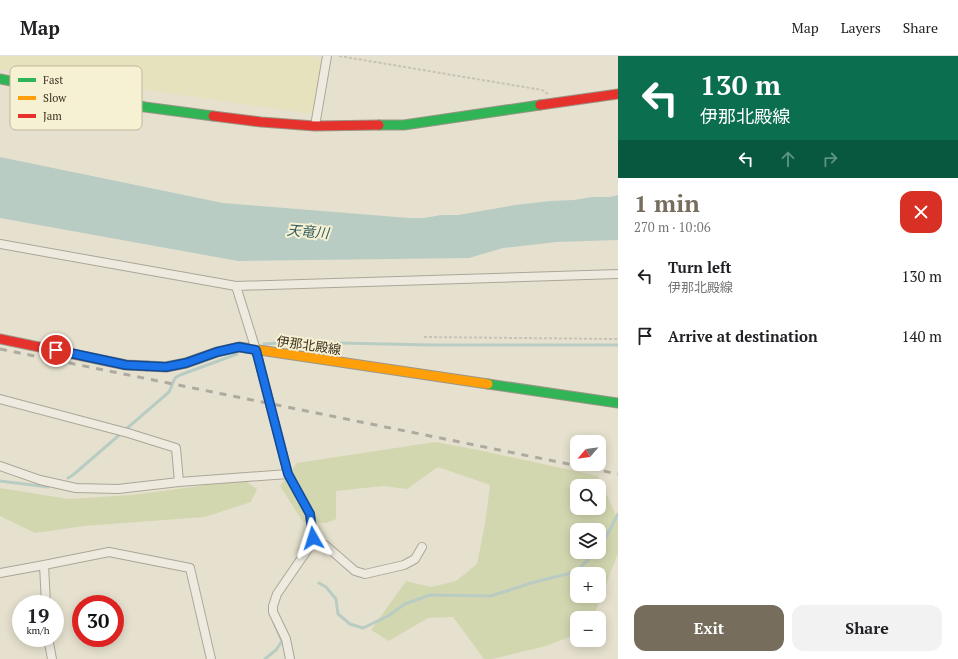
<!DOCTYPE html>
<meta charset="utf-8">
<style>
:root{--surface:#fff;--page:#f2f2f2;--text:#202124;--muted:#757577;--line:#e0e0e0;--accent:#776d5c}
body{margin:0;font-family:"PT Serif","Noto Sans JP",serif;background:var(--page);color:var(--text);height:100vh;display:flex;flex-direction:column;font-size:15px;white-space:nowrap}
*{box-sizing:border-box;margin:0}
p{font-size:13px;color:var(--muted)}
.icon{flex:none;width:22px;height:22px;fill:none;stroke:currentColor;stroke-width:2;stroke-linecap:round;stroke-linejoin:round}
.map{position:relative;flex:1;overflow:hidden}
.details{display:flex;flex-direction:column;background:var(--surface);width:340px}
.details>*{flex:none}
.top-card{background:#0b6e4f;color:#fff;overflow:hidden}
.needle{width:26px;rotate:242deg}
.buttons{position:absolute;left:570px;top:379px;display:grid;gap:8px}
.buttons a{display:grid;place-items:center;width:36px;height:36px;border-radius:8px;background:var(--surface);box-shadow:0 2px 10px #0003;font-size:20px}
.speed{position:absolute;left:12px;top:539px;display:flex;gap:8px;font-size:20px;font-weight:700;text-align:center}
.speed>*{display:grid;place-content:center;width:52px;height:52px;border-radius:50%;background:var(--surface);box-shadow:0 2px 10px #0003;line-height:1}
.speed small{font-size:10px;font-weight:400}
.speed .limit{border:6px solid #d22;background:#fff;color:#111}
.pin{position:absolute;display:grid;place-items:center;width:34px;height:34px;color:#fff;margin:-17px;border:2px solid #fff;border-radius:50%;box-shadow:0 1px 4px #0007}
.me{position:absolute;width:44px;margin:-22px;rotate:354deg;stroke-linejoin:round;filter:drop-shadow(0 0 3px #0008)}
.turn{display:flex;align-items:center;gap:14px;height:84px;padding:0 16px;font-size:18px}
.turn .icon{width:52px;height:52px;stroke-width:2.5}
.turn b{display:block;font-size:28px;line-height:34px}
.lanes{display:flex;align-items:center;height:38px;padding:0 16px;background:#0003;justify-content:center;gap:20px;direction:ltr}
.lanes .off{opacity:.35}
.round{display:grid;place-items:center;flex:none;width:42px;height:42px;border-radius:12px;background:var(--page)}
.summary{display:flex;align-items:center;justify-content:space-between;height:68px;padding:0 16px}
h1{font-size:24px;font-weight:700;line-height:30px;color:var(--accent)}
.button{display:flex;gap:8px;margin-top:auto;padding:8px 16px}
.button a{flex:1;height:46px;border-radius:12px;background:var(--accent);color:#fff;font-size:16px;font-weight:700;line-height:46px;text-align:center}
.button a+a{background:var(--page);color:var(--text)}
ul{padding:0;list-style:none}
li{display:flex;align-items:center;gap:12px;height:60px;padding:0 16px}
li div{flex:1}
li b{display:block;font-size:15px}
li em{font-style:normal}
header{display:flex;align-items:center;gap:24px;box-sizing:border-box;height:56px;padding:0 20px;background:var(--surface);border-bottom:1px solid var(--line)}
header strong{font-size:19px}
nav{display:flex;gap:22px;margin-inline-start:auto;font-size:14px}
main{display:flex;flex:1;min-height:0}
.map>svg:first-child{display:block}
</style>
<header>
<strong>Map</strong>
<nav><a>Map</a><a>Layers</a><a>Share</a></nav>
</header>
<main>
<div class="map">
<svg width="618" height="603" viewBox="0 0 618 603">
<rect width="100%" height="100%" fill="#e6e1ce"/>
<!-- farmland -->
<path fill="#e6e2be" d="M0 0H310L322 2 312 58 0 13Z"/>
<!-- green -->
<path fill="#d3d7b0" fill-rule="evenodd" d="M435 386 478 394 598 420 618 464V497L593 562H577V578L546 590 492 603H484L453 561 428 562 389 585 371 574 406 525 431 531 456 525 477 508 485 468 490 429 438 411 407 433 383 430 336 435V463L326 467 303 466 280 430 297 407ZM577 430H599V452H577ZM577 474H599V496H577ZM577 518H599V540H577Z
M234 417 257 433 251 446 205 461 84 470 35 477 0 460V432L69 443 131 439 200 430Z"/>
<!-- water -->
<path fill="#b9ccc3" d="M0 101 223 147 409 162H424L441 159H458L515 149 550 145 574 144 592 141H610L618 139V184L557 186 503 192 469 202 238 205 0 162Z"/>
<g fill="none" stroke-linecap="round" stroke-linejoin="round">
<!-- stream -->
<path stroke="#b9ccc3" stroke-width="3" d="M264 288 292 286 432 289H618
M68 422 73 419 169 336 175 322 180 319 237 298
M0 425 48 431
M599 494 618 458
M319 527 326 531 336 543 338 558 350 568 363 572 388 560 405 548 430 539 491 540 531 527 575 516 597 496
M265 603 276 594 282 585 274 567"/>
<!-- street casing -->
<g stroke="#aba697" stroke-width="10">
<path id="street" d="M315 70 327 0
M0 188 236 230 618 218
M236 230 256 294 288 418 310 458 313 482 312 487 277 538 273 550V556L286 583 290 603
M0 343 128 377 176 392 179 426
M0 410 40 424 76 432 118 433 179 426 288 418
M312 487 325 489 355 515 365 518 404 509 415 503 422 491
M44 509 109 496 190 512 211 603
M0 517 44 509 46 548
M48 582 52 603"/>
</g>
<!-- fast casing -->
<g stroke="#9b9586" stroke-width="11">
<path id="fast" d="M0 23 145 51 213 60
M379 69H404L540 49
M488 328 618 347"/>
</g>
<!-- slow casing -->
<g stroke="#9b9586" stroke-width="11">
<path id="slow" d="M147 310 166 311 186 307 217 296 239 291 488 328"/>
</g>
<!-- jam casing -->
<g stroke="#9b9586" stroke-width="11">
<path id="jam" d="M540 49 618 38
M213 60 261 66 315 70 379 69
M0 283 126 309 147 310"/>
</g>
<!-- path -->
<path stroke="#c7c2b6" stroke-width="2" stroke-dasharray="3 2" stroke-linecap="butt" d="M339 0 542 34 548 38
M424 281 618 283"/>
<!-- street -->
<use href="#street" stroke="#eeeae0" stroke-width="8"/>
<!-- fast -->
<use href="#fast" stroke="#30b455" stroke-width="9"/>
<!-- slow -->
<use href="#slow" stroke="#ff9f0a" stroke-width="9"/>
<!-- jam -->
<use href="#jam" stroke="#e5322d" stroke-width="9"/>
<!-- rail -->
<path stroke="#aeaaa0" stroke-width="3" stroke-dasharray="7 7" stroke-linecap="butt" d="M0 293 618 418"/>
</g>
<g fill="none" stroke-linecap="round" stroke-linejoin="round">
<!-- route casing -->
<g stroke="#114b97" stroke-width="10">
<path id="route" d="M56 294 126 309 166 311 186 307 217 296 239 291 256 294 288 418 310 458 313 482"/>
</g>
<!-- route -->
<use href="#route" stroke="#1a73e8" stroke-width="7"/>
</g>
<g text-anchor="middle" dominant-baseline="central" stroke-width="4" stroke-linejoin="round" paint-order="stroke">
<!-- street labels -->
<g font-size="13" fill="#3b2f1e" stroke="#f7f1d4">
<text transform="translate(309 289) rotate(8)">伊那北殿線</text>
</g>
<!-- water labels -->
<g font-size="14" font-style="italic" fill="#2d5a5c" stroke="#f7f1d4">
<text transform="translate(308 175) rotate(5)">天竜川</text>
</g>
</g>
<!-- legend -->
<rect x="10" y="10" width="132" height="64" rx="6" fill="#f7f1d4" stroke="#bfb79d" stroke-width="1"/>
<rect x="18" y="22" width="18" height="4" fill="#30b455"/>
<rect x="18" y="40" width="18" height="4" fill="#ff9f0a"/>
<rect x="18" y="58" width="18" height="4" fill="#e5322d"/>
<g font-size="11" fill="#3b2f1e">
<text x="43" y="28">Fast</text>
<text x="43" y="46">Slow</text>
<text x="43" y="64">Jam</text>
</g>
</svg>
<div class="buttons">
<a><svg class="needle" viewBox="-14 -14 28 28"><path d="M0-13l5 13h-10z" fill="#e53935"/><path d="M0 13l5-13h-10z" fill="#757577"/></svg></a>
<a><svg class="icon" aria-label="search" viewBox="0 0 24 24"><circle cx="10" cy="10" r="6"/><path d="M15 15l6 6"/></svg></a>
<a><svg class="icon" aria-label="layers" viewBox="0 0 24 24"><path d="M12 4l9 5-9 5-9-5zM3 14l9 5 9-5"/></svg></a>
<a>+</a>
<a>−</a>
</div>
<div class="speed"><div>19<small>km/h</small></div><div class="limit">30</div></div>
<div class="pin" style="left:56px;top:294px;background:#d93025"><svg class="icon" aria-label="arrive" viewBox="0 0 24 24"><path d="M6 21V4h12l-3 4 3 4H6"/></svg></div>
<svg class="me" style="left:313px;top:482px" viewBox="-20 -20 40 40"><path d="M0-17L14 15 0 8-14 15z" fill="#1a73e8" stroke="#fff" stroke-width="4"/></svg>
</div>
<section class="details">
<div class="top-card">
<div class="turn"><svg class="icon" aria-label="left" viewBox="0 0 24 24"><path d="M17 20v-9H6M10 6l-5 5 5 5"/></svg><div><b>130 m</b>伊那北殿線</div></div>
<div class="lanes"><svg class="icon" aria-label="left" viewBox="0 0 24 24"><path d="M17 20v-9H6M10 6l-5 5 5 5"/></svg><svg class="icon off" aria-label="ahead" viewBox="0 0 24 24"><path d="M12 20V5M6 11l6-6 6 6"/></svg><svg class="icon off" aria-label="right" viewBox="0 0 24 24"><path d="M7 20v-9h11M14 6l5 5-5 5"/></svg></div>
</div>
<div class="summary"><div><h1>1 min</h1><p>270 m · 10:06</p></div><a class="round" style="background:#d93025;color:#fff"><svg class="icon" aria-label="close" viewBox="0 0 24 24"><path d="M6 6l12 12M18 6L6 18"/></svg></a></div>
<ul>
<li><svg class="icon" aria-label="left" viewBox="0 0 24 24"><path d="M17 20v-9H6M10 6l-5 5 5 5"/></svg><div><b>Turn left</b><p>伊那北殿線</p></div><em>130 m</em></li>
<li><svg class="icon" aria-label="arrive" viewBox="0 0 24 24"><path d="M6 21V4h12l-3 4 3 4H6"/></svg><div><b>Arrive at destination</b></div><em>140 m</em></li>
</ul>
<div class="button"><a>Exit</a><a>Share</a></div>
</section>
</main>
